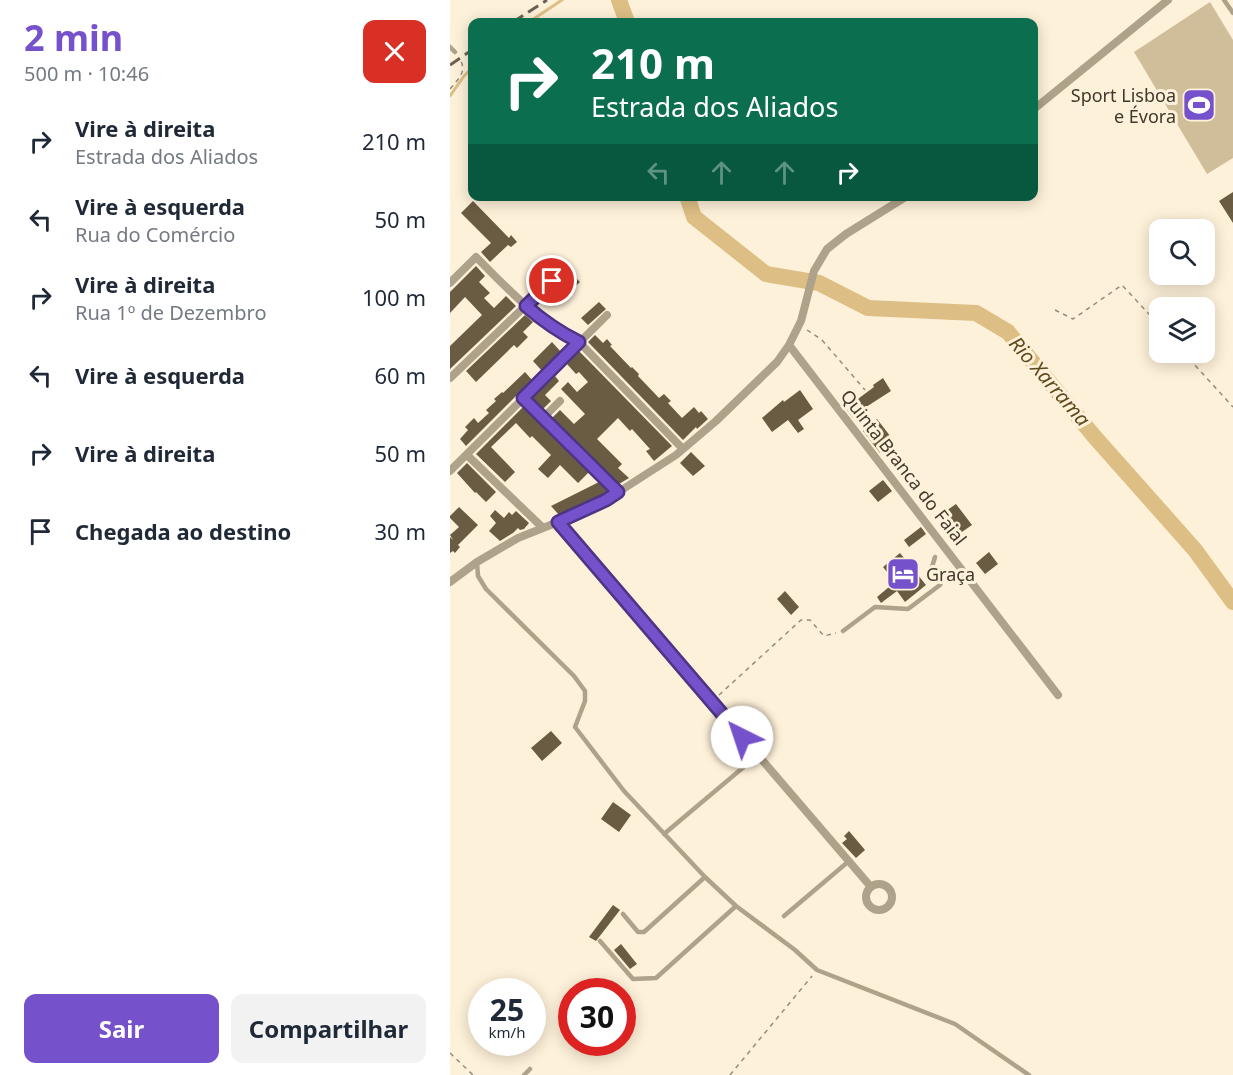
<!DOCTYPE html>
<html lang="pt">
<meta charset="utf-8">
<style>
:root{--surface:#fff;--page:#f2f2f3;--text:#1f2937;--muted:#747a83;--accent:#7552cb}
body{margin:0;font-family:"Noto Sans",sans-serif;background:var(--page);color:var(--text);height:100vh;display:flex;flex-direction:column;font-size:22px;white-space:nowrap}
*{box-sizing:border-box;margin:0}
p{font-size:20px;color:var(--muted)}
.icon{flex:none;width:33px;height:33px;fill:none;stroke:currentColor;stroke-width:2;stroke-linecap:round;stroke-linejoin:round}
.map{position:relative;flex:1;overflow:hidden}
.details{display:flex;flex-direction:column;background:var(--surface);width:450px}
.details>*{flex:none}
.hud{position:absolute;left:18px;top:18px;width:570px;height:183px;border-radius:12px;box-shadow:0 3px 15px #0003;background:#0b6e4f;color:#fff;overflow:hidden}
.buttons{position:absolute;left:699px;top:219px;display:grid;gap:12px}
.buttons a{display:grid;place-items:center;width:66px;height:66px;border-radius:12px;background:var(--surface);box-shadow:0 3px 15px #0003;font-size:30px}
.speed{position:absolute;left:18px;top:978px;display:flex;gap:12px;font-size:30px;font-weight:700;text-align:center}
.speed>*{display:grid;place-content:center;width:78px;height:78px;border-radius:50%;background:var(--surface);box-shadow:0 3px 15px #0003;line-height:1}
.speed small{font-size:15px;font-weight:400}
.speed .limit{border:9px solid #d22;background:#fff;color:#111}
.pin{position:absolute;display:grid;place-items:center;width:51px;height:51px;color:#fff;margin:-26px;border:3px solid #fff;border-radius:50%;box-shadow:0 2px 6px #0007}
.me{position:absolute;width:66px;margin:-33px;rotate:319deg;stroke-linejoin:round;filter:drop-shadow(0 0 4px #0008)}
.turn{display:flex;align-items:center;gap:21px;height:126px;padding:0 24px;font-size:27px}
.turn .icon{width:78px;height:78px;stroke-width:2.5}
.turn b{display:block;font-size:42px;line-height:51px}
.lanes{display:flex;align-items:center;height:57px;padding:0 24px;background:#0003;justify-content:center;gap:30px;direction:ltr}
.lanes .off{opacity:.35}
.round{display:grid;place-items:center;flex:none;width:63px;height:63px;border-radius:12px;background:var(--page)}
.summary{display:flex;align-items:center;justify-content:space-between;height:102px;padding:0 24px}
h1{font-size:36px;font-weight:700;line-height:45px;color:var(--accent)}
.primary-button{display:flex;gap:12px;margin-top:auto;padding:12px 24px}
.primary-button a{flex:1;height:69px;border-radius:12px;background:var(--accent);color:#fff;font-size:24px;font-weight:700;line-height:69px;text-align:center}
.primary-button a+a{background:var(--page);color:var(--text)}
ul{padding:0;list-style:none}
li{display:flex;align-items:center;gap:18px;height:78px;padding:0 24px}
li div{flex:1}
li b{display:block;font-size:22px}
li em{font-style:normal}
main{display:flex;flex:1;min-height:0}
.map>svg:first-child{display:block}
</style>
<main>
<section class="details">
<div class="summary"><div><h1>2 min</h1><p>500 m · 10:46</p></div><a class="round" style="background:#d93025;color:#fff"><svg class="icon" aria-label="close" viewBox="0 0 24 24"><path d="M6 6l12 12M18 6L6 18"/></svg></a></div>
<ul>
<li><svg class="icon" aria-label="right" viewBox="0 0 24 24"><path d="M7 20v-9h11M14 6l5 5-5 5"/></svg><div><b>Vire à direita</b><p>Estrada dos Aliados</p></div><em>210 m</em></li>
<li><svg class="icon" aria-label="left" viewBox="0 0 24 24"><path d="M17 20v-9H6M10 6l-5 5 5 5"/></svg><div><b>Vire à esquerda</b><p>Rua do Comércio</p></div><em>50 m</em></li>
<li><svg class="icon" aria-label="right" viewBox="0 0 24 24"><path d="M7 20v-9h11M14 6l5 5-5 5"/></svg><div><b>Vire à direita</b><p>Rua 1º de Dezembro</p></div><em>100 m</em></li>
<li><svg class="icon" aria-label="left" viewBox="0 0 24 24"><path d="M17 20v-9H6M10 6l-5 5 5 5"/></svg><div><b>Vire à esquerda</b></div><em>60 m</em></li>
<li><svg class="icon" aria-label="right" viewBox="0 0 24 24"><path d="M7 20v-9h11M14 6l5 5-5 5"/></svg><div><b>Vire à direita</b></div><em>50 m</em></li>
<li><svg class="icon" aria-label="arrive" viewBox="0 0 24 24"><path d="M6 21V4h12l-3 4 3 4H6"/></svg><div><b>Chegada ao destino</b></div><em>30 m</em></li>
</ul>
<div class="primary-button"><a>Sair</a><a>Compartilhar</a></div>
</section>
<div class="map">
<svg width="783" height="1075" viewBox="0 0 783 1075">
<rect width="100%" height="100%" fill="#fef1d9"/>
<!-- green -->
<path fill="#d0bd99" d="M760 2 783 40V158L757 174 684 52Z"/>
<g fill="none" stroke-linecap="round" stroke-linejoin="round">
<!-- stream -->
<path stroke="#ddbe85" stroke-width="3" d="M79 22 112 0
M0 96 14 76 22 68"/>
<!-- river -->
<path stroke="#ddbe85" stroke-width="16" d="M169 0 177 22
M237 196 244 217 316 274 369 283 418 308 526 313 558 332 643 435 745 550 783 602"/>
</g>
<!-- building -->
<path fill="#6a5c42" d="M783 192V223L769 201Z
M23 201 59 238 61 235 67 242 61 247 58 245 40 262 31 252 41 243 11 213Z
M26 266 35 276 29 282 40 293 34 298 44 308 56 296 66 306 0 369V346L32 315 15 297 0 313V292Z
M120 272 130 282 104 306 95 296Z
M149 302 156 309 138 325 131 318Z
M75 315 83 322 73 332 78 337 67 348 64 345 26 382 16 371Z
M145 335 153 343 157 339 162 345 160 346 181 368 182 367 189 374 188 376 209 398 214 394 221 401 218 403 232 418 244 407 249 413 251 411 258 419 247 429 246 427 233 440 138 342Z
M102 342 111 352 92 371 83 361Z
M129 351 222 446 204 461 196 451 200 449 182 429 180 431 168 418 147 439 172 464 168 468 179 478 169 484 102 418 110 410 124 424 135 414 111 389 118 382 127 392 138 382 129 372 126 374 117 364Z
M75 372 82 380 16 446 10 439 18 430 15 427 24 418 28 423 39 413 36 410 46 401 44 399 52 392 53 393Z
M105 376 109 381 95 395 101 401 93 409 82 398Z
M433 378 441 391 416 407 403 418 397 410 403 406 401 404 424 387 423 385Z
M350 390 363 409 348 420 354 429 348 433 338 420 322 432 312 418 333 400 334 402Z
M73 407 139 472 128 483 110 465 98 478 88 469 101 455 82 436 80 438 66 423 41 447 65 472 55 482 26 454Z
M427 419 444 441 430 453 413 431Z
M241 452 255 466 243 476 230 463Z
M17 463 46 492 36 502 26 492 25 493 7 473Z
M433 480 442 491 428 502 419 491Z
M149 482 158 491 153 494 109 515 101 506Z
M506 504 522 525 509 534 493 513Z
M9 507 28 525 8 545 10 547 5 553 3 551 0 553V537L3 540 0 535 9 527 0 518V516Z
M45 510 54 518 59 512 62 515 66 511 79 523 74 529 70 530 68 528 63 533 50 541 39 531 46 523 40 516Z
M471 527 476 534 459 547 454 540Z
M539 552 548 564 535 574 526 563Z
M450 553 476 585 455 602 447 591 431 603 427 597 445 582 433 567Z
M335 591 349 607 341 615 327 599Z
M101 731 112 743 92 761 81 748Z
M163 802 181 815 169 832 151 819Z
M399 831 415 850 406 858 392 843 397 839 394 836Z
M163 905 170 910 146 941 139 937Z
M171 944 187 964 180 969 164 950Z"/>
<g fill="none" stroke-linecap="round" stroke-linejoin="round">
<!-- path -->
<path stroke="#968c7b" stroke-width="1.5" stroke-dasharray="4.5 4.5" stroke-linecap="butt" d="M0 89C9 78 17 72 10 59
M605 310 623 319 672 285 710 326
M357 330 372 340 415 390
M733 352 783 407
M269 695 351 620H360L374 636 386 633
M0 1053 23 1075
M280 1075 362 976"/>
<!-- lane -->
<path stroke="#afa28a" stroke-width="4.5" d="M774 0 783 13
M0 47 5 52
M27 563 28 576 36 589 124 676 135 691V701L125 727 174 791 255 877 286 906 345 950 367 970 505 1024 579 1075
M393 631 425 607 458 609 490 585 492 579 482 567 485 557
M214 834 308 755
M173 914 188 932H194L255 877
M334 916 399 861
M150 941 183 979 206 978 286 906
M74 1075 80 1069"/>
<!-- street -->
<path stroke="#afa28a" stroke-width="8" d="M584 109 718 0
M0 283 26 257C58 289 88 322 129 342L233 449
M339 345 608 695
M0 378 115 268
M73 398 168 492
M93 418 110 401
M17 455 92 527
M0 471 157 315
M108 522 421 887
M0 582 27 562 68 538 108 522 156 500 226 455 266 421 327 362 339 345 351 321 364 271 377 249 396 234 457 196
M416 897a13 13 0 1 1 26 0a13 13 0 1 1-26 0Z"/>
<!-- rail -->
<path stroke="#6b6254" stroke-width="3" stroke-dasharray="12 6" stroke-linecap="butt" d="M63 22 97 0
M0 65 22 50"/>
</g>
<g fill="none" stroke-linecap="round" stroke-linejoin="round">
<!-- route casing -->
<g stroke="#4c3584" stroke-width="15">
<path id="route" d="M102 281 76 306C93 321 109 332 129 342L73 398 168 492 156 500 108 522 292 737"/>
</g>
<!-- route -->
<use href="#route" stroke="#7552cb" stroke-width="10"/>
</g>
<!-- icons -->
<defs>
<g id="stadium-square" transform="scale(1.725)"><rect x="-9" y="-9" width="18" height="18" rx="4" fill="#7552cb" stroke="#fef1d9"/><path d="M0-5a6.5 5 0 1 0 0 10a6.5 5 0 1 0 0-10ZM-3.5-1.8h7v3.6h-7Z" fill="#fff"/></g>
<g id="hotel-square" transform="scale(1.725)"><rect x="-9" y="-9" width="18" height="18" rx="4" fill="#7552cb" stroke="#fef1d9"/><path d="M-6-4.5h1.5V1H6V5H4.5V3h-9V5H-6ZM-4 0a1.8 1.8 0 1 1 3.6 0ZM.5 0V-2.5h3Q6-2.5 6 0Z" fill="#fff"/></g>
</defs>
<g fill-rule="evenodd">
<use href="#stadium-square" x="749" y="105"/>
<use href="#hotel-square" x="453" y="574"/>
</g>
<g text-anchor="middle" dominant-baseline="central" stroke-width="6" stroke-linejoin="round" paint-order="stroke">
<!-- poi labels -->
<g font-size="18" fill="#3f382c" stroke="#fef1d9" text-anchor="end">
<text x="726" y="95">Sport Lisboa<tspan x="726" dy="21">e Évora</tspan></text>
<text x="476" y="574" text-anchor="start">Graça</text>
</g>
<!-- street labels -->
<g font-size="18" fill="#3f382c" stroke="#fef1d9">
<text transform="translate(454 467) rotate(52)">Quinta Branca do Faial</text>
</g>
<!-- water labels -->
<g font-size="20" font-style="italic" fill="#5e491c" stroke="#fef1d9">
<text transform="translate(600 381) rotate(49)">Rio Xarrama</text>
</g>
</g>
</svg>
<div class="buttons">
<a><svg class="icon" aria-label="search" viewBox="0 0 24 24"><circle cx="10" cy="10" r="6"/><path d="M15 15l6 6"/></svg></a>
<a><svg class="icon" aria-label="layers" viewBox="0 0 24 24"><path d="M12 4l9 5-9 5-9-5zM3 14l9 5 9-5"/></svg></a>
</div>
<div class="speed"><div>25<small>km/h</small></div><div class="limit">30</div></div>
<div class="pin" style="left:102px;top:281px;background:#d93025"><svg class="icon" aria-label="arrive" viewBox="0 0 24 24"><path d="M6 21V4h12l-3 4 3 4H6"/></svg></div>
<svg class="me" style="left:292px;top:737px" viewBox="-20 -20 40 40"><circle r="19" fill="#fff"/><path d="M0-13L10 11 0 6-10 11z" fill="#7552cb"/></svg>
<div class="hud">
<div class="turn"><svg class="icon" aria-label="right" viewBox="0 0 24 24"><path d="M7 20v-9h11M14 6l5 5-5 5"/></svg><div><b>210 m</b>Estrada dos Aliados</div></div>
<div class="lanes"><svg class="icon off" aria-label="left" viewBox="0 0 24 24"><path d="M17 20v-9H6M10 6l-5 5 5 5"/></svg><svg class="icon off" aria-label="ahead" viewBox="0 0 24 24"><path d="M12 20V5M6 11l6-6 6 6"/></svg><svg class="icon off" aria-label="ahead" viewBox="0 0 24 24"><path d="M12 20V5M6 11l6-6 6 6"/></svg><svg class="icon" aria-label="right" viewBox="0 0 24 24"><path d="M7 20v-9h11M14 6l5 5-5 5"/></svg></div>
</div>
</div>
</main>
